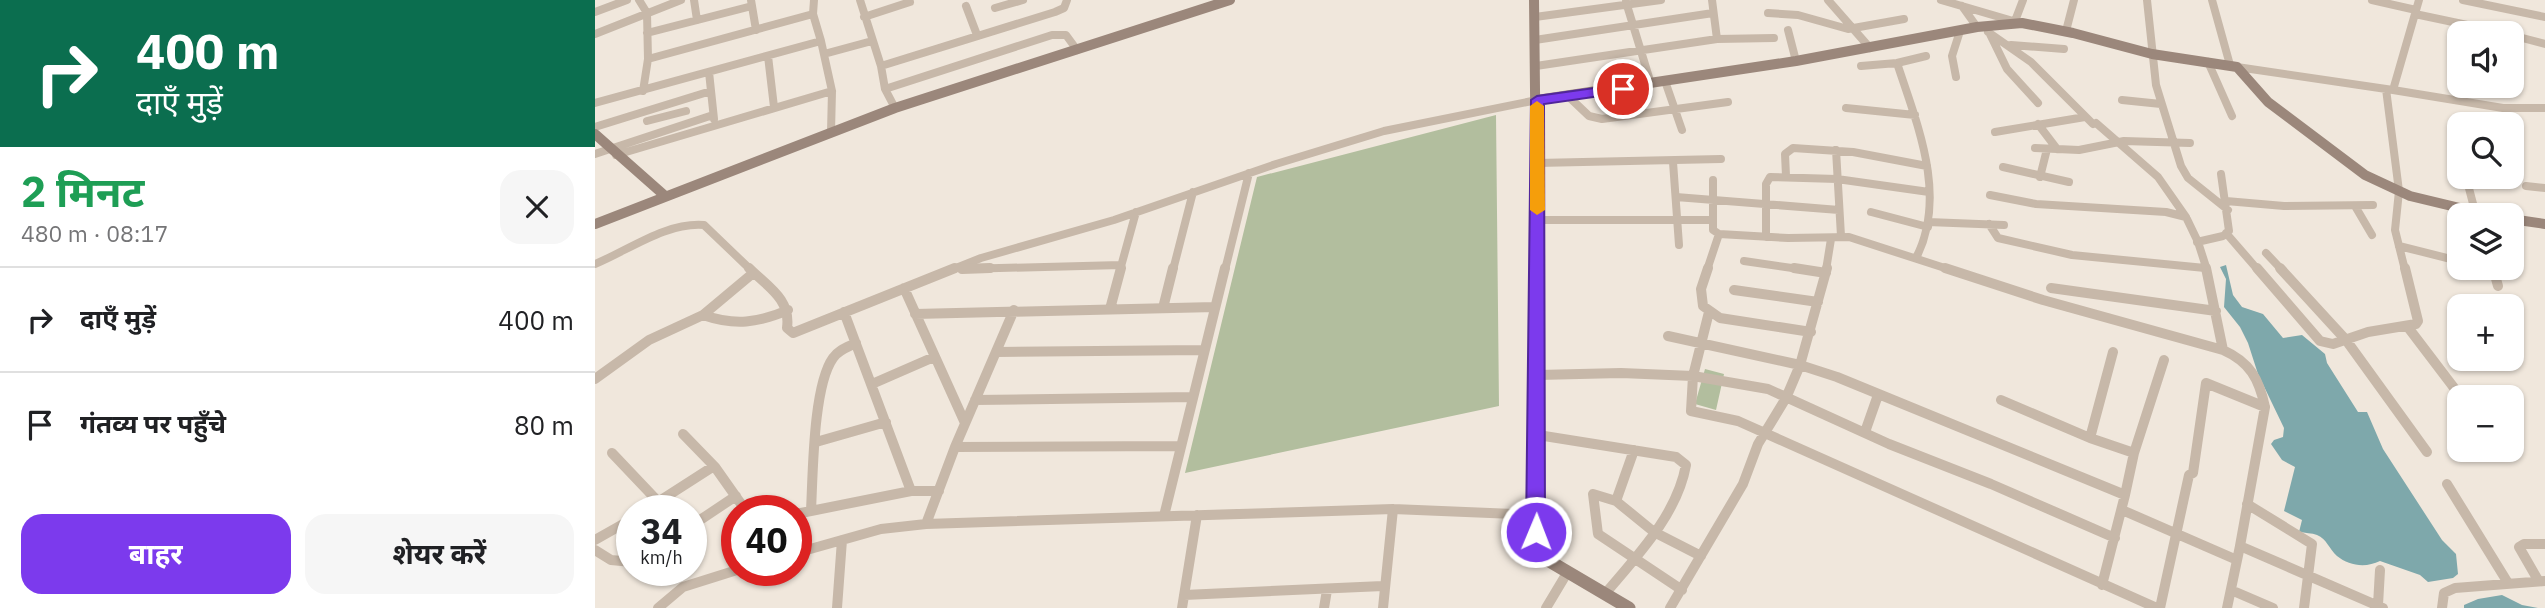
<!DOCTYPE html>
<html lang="hi">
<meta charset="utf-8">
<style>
:root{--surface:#fff;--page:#f6f6f6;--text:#202124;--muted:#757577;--line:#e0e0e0;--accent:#7c3aed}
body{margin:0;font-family:"IBM Plex Sans","Noto Sans Devanagari",sans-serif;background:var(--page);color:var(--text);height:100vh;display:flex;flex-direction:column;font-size:26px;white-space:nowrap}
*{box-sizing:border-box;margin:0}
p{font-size:23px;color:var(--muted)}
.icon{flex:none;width:38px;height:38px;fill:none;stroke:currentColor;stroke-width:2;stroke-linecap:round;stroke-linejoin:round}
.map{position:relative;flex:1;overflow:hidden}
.drawer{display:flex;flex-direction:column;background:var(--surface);width:595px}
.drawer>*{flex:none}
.hud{background:#0b6e4f;color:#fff;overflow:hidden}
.fabs{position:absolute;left:1852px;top:21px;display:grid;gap:14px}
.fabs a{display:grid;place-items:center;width:77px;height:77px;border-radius:14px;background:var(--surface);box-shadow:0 2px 5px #0004;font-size:35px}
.speed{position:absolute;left:21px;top:495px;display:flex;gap:14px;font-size:35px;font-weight:700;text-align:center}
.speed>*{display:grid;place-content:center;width:91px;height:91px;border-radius:50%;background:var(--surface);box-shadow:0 2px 5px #0004;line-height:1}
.speed small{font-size:18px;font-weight:400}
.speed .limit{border:10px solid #d22;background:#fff;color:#111}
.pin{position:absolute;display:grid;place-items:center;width:60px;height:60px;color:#fff;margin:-30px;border:4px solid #fff;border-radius:50%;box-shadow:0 2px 7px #0007}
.me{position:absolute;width:77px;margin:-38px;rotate:1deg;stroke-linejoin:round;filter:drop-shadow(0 0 5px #0008)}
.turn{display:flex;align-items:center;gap:24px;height:147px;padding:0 21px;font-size:32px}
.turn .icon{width:91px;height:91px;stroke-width:2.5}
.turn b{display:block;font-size:49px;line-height:60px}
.round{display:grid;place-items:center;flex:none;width:74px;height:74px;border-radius:21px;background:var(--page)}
.overview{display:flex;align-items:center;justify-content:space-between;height:119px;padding:0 21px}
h1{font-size:42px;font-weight:700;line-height:52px;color:#1e9e55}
.primary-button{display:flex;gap:14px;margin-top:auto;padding:14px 21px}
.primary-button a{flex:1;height:80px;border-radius:21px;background:var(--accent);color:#fff;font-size:28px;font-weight:700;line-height:80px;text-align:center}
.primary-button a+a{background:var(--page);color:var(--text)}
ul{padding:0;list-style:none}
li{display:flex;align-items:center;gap:21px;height:105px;padding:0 21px;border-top:2px solid var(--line)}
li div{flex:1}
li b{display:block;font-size:26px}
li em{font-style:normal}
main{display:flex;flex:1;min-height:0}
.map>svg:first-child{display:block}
</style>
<main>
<section class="drawer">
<div class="hud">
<div class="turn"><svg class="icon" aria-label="right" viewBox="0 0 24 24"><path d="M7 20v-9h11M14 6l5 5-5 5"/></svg><div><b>400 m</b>दाएँ मुड़ें</div></div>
</div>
<div class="overview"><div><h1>2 मिनट</h1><p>480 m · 08:17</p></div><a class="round"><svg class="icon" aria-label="close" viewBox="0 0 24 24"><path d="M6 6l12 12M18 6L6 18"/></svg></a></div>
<ul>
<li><svg class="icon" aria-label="right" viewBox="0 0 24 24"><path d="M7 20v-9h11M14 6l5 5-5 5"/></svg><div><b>दाएँ मुड़ें</b></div><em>400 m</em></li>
<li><svg class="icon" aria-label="arrive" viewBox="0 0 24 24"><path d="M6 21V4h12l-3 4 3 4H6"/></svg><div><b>गंतव्य पर पहुँचे</b></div><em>80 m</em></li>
</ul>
<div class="primary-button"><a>बाहर</a><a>शेयर करें</a></div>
</section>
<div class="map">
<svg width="1950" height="608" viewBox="0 0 1950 608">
<rect width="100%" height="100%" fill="#f0e7dc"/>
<!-- green -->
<path fill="#b2be9e" d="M901 115 904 406 590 473 662 177Z
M1110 369 1129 374 1121 410 1100 404Z"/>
<!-- water -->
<path fill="#7ea8ab" d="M1631 265 1638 295 1647 307 1668 314 1688 338 1707 335 1730 354 1732 363 1763 412H1772L1788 449 1847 540 1861 554 1863 574 1858 578 1833 582 1825 575 1785 561C1771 568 1754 566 1742 556 1734 549 1732 539 1722 535 1717 533 1710 533 1704 532L1707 520 1689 511 1700 467 1687 460 1676 444 1679 440 1688 437 1689 428 1663 374 1653 343 1645 327 1629 307 1631 279 1625 267Z
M1907 595 1927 605 1943 608H1869V605L1883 599Z"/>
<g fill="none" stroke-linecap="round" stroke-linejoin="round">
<!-- street-far1 -->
<path stroke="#c7b8a9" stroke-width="8" d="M44 0 52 13 53 59
M99 0 102 20
M156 0 161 30
M265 0 286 66 290 89 300 108
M1117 0 1122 39
M1233 0 1275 48
M1346 0 1425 23
M1552 0 1561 85 1586 166 1593 178 1633 210
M1617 0 1635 65
M1777 0 1821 10
M1868 0 1950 17
M1031 2 1056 84
M371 6 382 35
M1367 6 1382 27
M400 8 428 0
M0 12 32 0
M1173 13 1203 15 1253 29 1309 19
M1820 14 1910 33
M269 17 315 2
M940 17 1066 0
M1420 21 1428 0
M1392 28 1412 69 1443 103
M1193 30 1201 61
M1471 31 1479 0
M1393 32 1436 62 1498 124
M52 33 157 6
M0 34 86 0
M1916 35 1950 44
M940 40 1118 13
M226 41 237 91 236 132
M1416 45 1469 49
M229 54 277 41
M173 56 179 107
M1613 62 1637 116
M1302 63C1322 124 1353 196 1321 258
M286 66 460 12 469 8 472 0
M941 66 1122 39 1179 38
M1266 66 1302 63 1331 56
M1642 67 1798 90 1824 0
M114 72 119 119
M1361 77 1357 56 1365 31
M1070 81 1087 130
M290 89 457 35H471L482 50
M1791 89 1804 191 1800 230 1810 270
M1798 90 1908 108H1950
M48 91 53 59 218 14
M974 97 994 116 1007 119 1133 102
M1527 100 1566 104
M0 103 226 41 218 14 219 0
M1251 108 1320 115
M52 121 91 111
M1501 123 1563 177 1591 217
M1443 124 1462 149
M0 127 116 91
M1400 132 1490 117
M1440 148 1484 150 1529 141 1595 143
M1241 150 1246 236
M0 154 118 115
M21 155 237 91
M1078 162 1084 245
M942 163 1126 159
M1408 167 1474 182
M1191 176 1190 154 1198 148 1258 152 1332 166
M1445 177 1452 149
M1871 177 1881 215
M1118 180V230L1124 234 1193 238 1254 237 1356 270
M1931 186 1950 188
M1395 195 1441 204 1571 212 1591 217 1603 242 1612 270
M1081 197 1244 210
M1631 201 1689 206 1778 205
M1760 206 1777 235
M1276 212 1333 227
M943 220H1117
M1333 222 1409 225
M1394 224 1403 238 1477 255 1610 268
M1631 233 1663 270
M1171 237V184L1175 177 1242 179 1334 192
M1602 242 1628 236 1634 231 1626 174
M1804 246 1864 261
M1671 253 1687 270
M1149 261 1211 270
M0 264C34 250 71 222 109 225L156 270
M367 269 526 265
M356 270 386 258 519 220 681 164 789 131 942 100
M525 270 541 212
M578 270 598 192
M630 270 654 173
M1112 270 1124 234
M1231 270 1236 239"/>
<!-- street -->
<path stroke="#c7b8a9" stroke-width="10" d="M154 268C173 287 196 299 192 328L198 333 360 268
M1113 268 1106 289 1108 306 1125 318 1216 332
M1199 268 1231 273
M1350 268 1448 300 1628 350C1655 362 1664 379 1670 407
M1611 268 1628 350
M1662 268 1725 341 1738 344 1773 332 1821 324 1823 321 1810 268
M1685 268 1751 340 1832 452
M1898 268 1903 286
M367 269 395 268
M309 288 370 423
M1456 288 1621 311
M1139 290 1223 302
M568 308 578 268
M515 309 526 268
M249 312 316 491
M1114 312 1098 376 1173 389 1294 444 1396 484 1520 538
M320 314 620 307
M108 315C140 326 163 323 193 310
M1812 326 1866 397
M1073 336 1205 365 1232 268
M402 352 609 350
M943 375 1026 373 1098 376 1096 411 1143 421 1562 608
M0 379 54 340 108 315 157 274
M277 384 339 357
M380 400 598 397
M1406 400 1495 438 1539 453 1530 495
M1270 432 1283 395
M88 434 120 467 151 511
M943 435 1081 457 1091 465C1082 515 1042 556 1010 594
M1495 438 1518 352
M221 442 291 422
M360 447 586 446
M17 453 72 511
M1539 453 1569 360
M1852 484 1913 583
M1021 501 1039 450
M1652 504 1717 544 1709 608
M216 510C218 474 218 386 238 358 243 350 253 347 261 343
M1527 510 1642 560
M49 511 119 466
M201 514 316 491H344
M569 516 630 268
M331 524 360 447 419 310
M96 526 141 496
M0 540 37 519
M0 550 16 560 37 562
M201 553 286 529 331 524 798 509 941 515
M1943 580 1924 547 1929 544H1950
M1087 590 1003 534 998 494 1021 501 1059 532 1106 556
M1636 590 1678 608
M589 595 788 586
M1783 605 1785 570
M63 608 88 587 142 570
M242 608 247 540
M587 608 602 515
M729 608 732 590
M788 608 798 509
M951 608 972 573
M1075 608 1148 484 1163 444 1191 398 1205 365 1242 377 1530 495 1507 585
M1565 608 1594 475 1598 473 1611 383 1670 407 1645 546 1788 608
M1632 608 1645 546
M1847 608 1849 593 1860 588 1950 581"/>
<!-- secondary-far1 -->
<path stroke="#9b877b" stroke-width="10" d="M939 0 942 270
M942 100 1201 61 1382 27 1427 23 1478 33 1557 54 1642 67 1673 102 1770 175 1815 196 1894 215
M0 134 69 195
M1916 219 1950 224
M0 224 300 108 635 0"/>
<!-- secondary -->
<path stroke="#9b877b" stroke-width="13" d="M942 268 941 549 949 558 1034 608"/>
</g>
<!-- route -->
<path fill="#7c3aed" stroke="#51269a" stroke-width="2" d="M1028 84 1035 89 1033 92 949 104 950 532 947 538 941 541 934 538 931 532 936 100 942 96Z"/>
<!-- slow -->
<path fill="#f59e0b" d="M942 101 949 106 950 210 942 215 935 210V106Z"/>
</svg>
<div class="fabs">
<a><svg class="icon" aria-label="sound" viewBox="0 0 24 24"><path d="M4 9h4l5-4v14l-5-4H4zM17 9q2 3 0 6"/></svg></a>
<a><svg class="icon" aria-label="search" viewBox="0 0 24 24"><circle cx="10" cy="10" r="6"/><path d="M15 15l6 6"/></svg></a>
<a><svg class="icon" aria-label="layers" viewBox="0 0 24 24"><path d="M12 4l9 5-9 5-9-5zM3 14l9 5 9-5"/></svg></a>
<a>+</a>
<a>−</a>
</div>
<div class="speed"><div>34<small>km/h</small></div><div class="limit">40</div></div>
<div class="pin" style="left:1028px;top:89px;background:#d93025"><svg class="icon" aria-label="arrive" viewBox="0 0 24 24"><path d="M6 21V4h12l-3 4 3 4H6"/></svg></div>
<svg class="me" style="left:941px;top:532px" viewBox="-20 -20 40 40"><circle r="17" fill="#7c3aed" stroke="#fff" stroke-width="3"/><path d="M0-11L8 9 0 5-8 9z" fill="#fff"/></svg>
</div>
</main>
